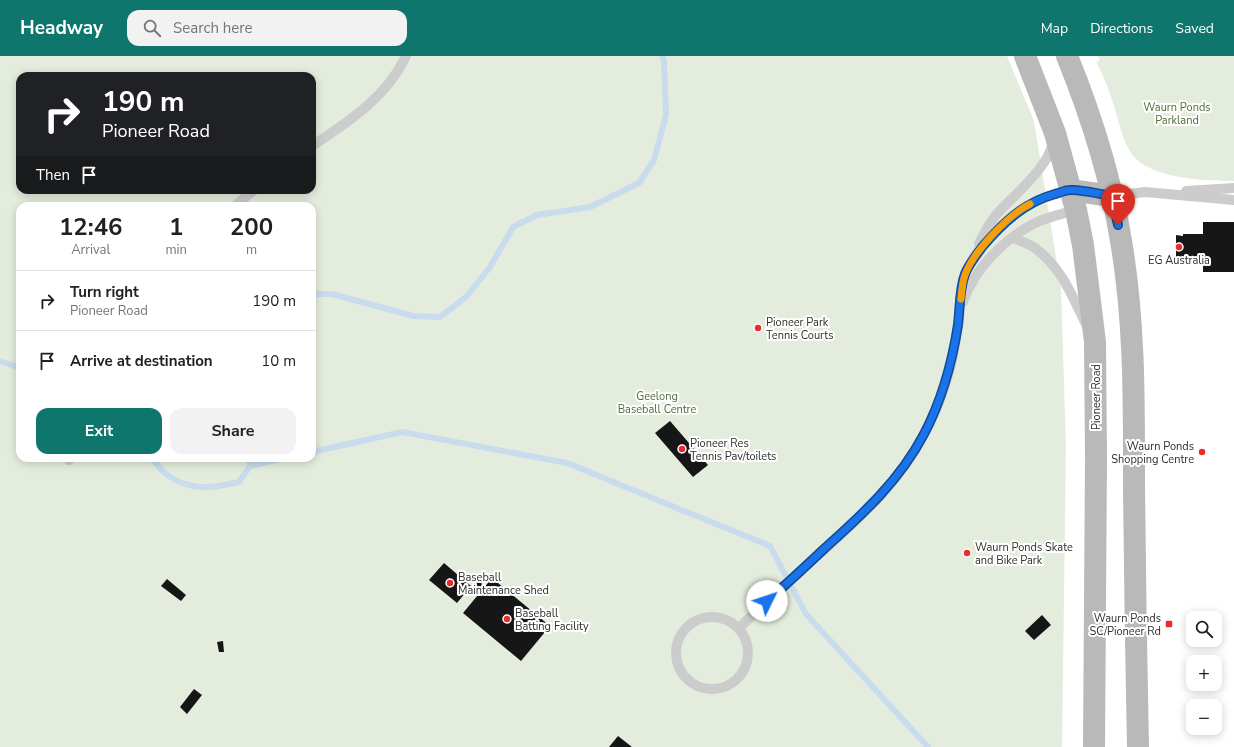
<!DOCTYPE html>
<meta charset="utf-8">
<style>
:root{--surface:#fff;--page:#f2f2f2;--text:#202124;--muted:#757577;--line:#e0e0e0;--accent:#0f766e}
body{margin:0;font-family:"Nunito Sans",sans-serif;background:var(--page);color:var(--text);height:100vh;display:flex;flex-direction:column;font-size:15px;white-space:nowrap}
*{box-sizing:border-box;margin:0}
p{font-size:13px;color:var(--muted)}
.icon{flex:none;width:22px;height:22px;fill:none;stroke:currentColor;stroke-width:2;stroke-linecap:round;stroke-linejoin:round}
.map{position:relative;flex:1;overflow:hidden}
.details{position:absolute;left:16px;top:146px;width:300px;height:260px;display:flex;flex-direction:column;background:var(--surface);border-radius:12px;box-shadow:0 2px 10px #0003}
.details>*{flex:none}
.hud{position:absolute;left:16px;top:16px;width:300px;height:122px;border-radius:12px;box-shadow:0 2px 10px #0003;background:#202124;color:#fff;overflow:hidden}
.tools{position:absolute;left:1186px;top:555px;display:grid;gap:8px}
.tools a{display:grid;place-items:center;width:36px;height:36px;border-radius:8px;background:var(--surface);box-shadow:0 2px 10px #0003;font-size:20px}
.pin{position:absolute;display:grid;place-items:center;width:34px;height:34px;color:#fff;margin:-41px -17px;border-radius:50% 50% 50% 0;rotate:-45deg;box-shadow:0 0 4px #0007}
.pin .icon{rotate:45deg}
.me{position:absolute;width:44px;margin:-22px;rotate:49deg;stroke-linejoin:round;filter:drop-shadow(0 0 3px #0008)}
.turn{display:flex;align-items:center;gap:14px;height:84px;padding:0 20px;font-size:18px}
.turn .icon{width:52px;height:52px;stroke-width:2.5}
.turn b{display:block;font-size:28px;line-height:34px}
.then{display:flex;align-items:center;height:38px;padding:0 20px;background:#0003;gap:8px;font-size:15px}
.eta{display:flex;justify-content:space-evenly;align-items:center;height:68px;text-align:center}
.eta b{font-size:24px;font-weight:700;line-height:28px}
.action{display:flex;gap:8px;margin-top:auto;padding:8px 20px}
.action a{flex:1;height:46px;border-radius:12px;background:var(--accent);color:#fff;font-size:16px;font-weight:700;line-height:46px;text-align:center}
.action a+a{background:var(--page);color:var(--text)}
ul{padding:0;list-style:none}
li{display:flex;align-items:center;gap:12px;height:60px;padding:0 20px;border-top:1px solid var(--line)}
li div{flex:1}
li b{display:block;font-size:15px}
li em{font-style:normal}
header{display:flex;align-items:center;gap:24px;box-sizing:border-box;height:56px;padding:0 20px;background:var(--accent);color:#fff}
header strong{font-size:19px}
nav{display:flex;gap:22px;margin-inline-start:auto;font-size:14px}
.search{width:280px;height:36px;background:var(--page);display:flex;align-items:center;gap:10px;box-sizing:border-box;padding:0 14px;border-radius:12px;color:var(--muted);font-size:15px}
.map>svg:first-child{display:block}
</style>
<header>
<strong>Headway</strong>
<div class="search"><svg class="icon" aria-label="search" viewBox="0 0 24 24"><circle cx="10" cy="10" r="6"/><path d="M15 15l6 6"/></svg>Search here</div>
<nav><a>Map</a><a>Directions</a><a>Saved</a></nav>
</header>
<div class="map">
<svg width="1234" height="691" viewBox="0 0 1234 691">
<rect width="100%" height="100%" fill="#fff"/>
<!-- green -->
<path fill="#e4eddd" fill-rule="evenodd" d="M0 0H1007L1034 65 1061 232 1066 390 1062 691H0ZM20 20H312V134H20ZM20 150H312V402H20Z
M1097 0H1234V125C1206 125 1148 123 1131 97 1123 85 1120 70 1116 57 1111 39 1105 22 1096 6L1100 4Z"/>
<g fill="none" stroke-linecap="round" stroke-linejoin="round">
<!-- stream -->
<path stroke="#c8dced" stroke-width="6" d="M312 238H332L413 260 440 261 466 241 490 211 513 171 537 159 590 151 639 127 654 104 666 59 664 4 662 0
M0 305 20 312
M312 396 402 376 567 407 770 490 806 558 928 691
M151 402C157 408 162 416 169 420 193 436 213 432 239 426L250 410V402
M250 410 285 402"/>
</g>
<!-- building -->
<path fill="#161616" d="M1203 166H1234V216H1203V204H1182L1183 202 1176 201V179L1183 180V178H1203Z
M670 365 708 409 693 421 655 377Z
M444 507 471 530 457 547 429 524Z
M492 522 550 570 521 605 463 557Z
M167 523 186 539 181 545 161 530Z
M475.5 530a3.5 3.5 0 1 1 7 0a3.5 3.5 0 1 1-7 0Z
M1042 559 1051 569 1034 584 1025 575Z
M223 585 224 596H219L217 586Z
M194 633 202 639 187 658 180 651Z
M618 680 632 691H609Z"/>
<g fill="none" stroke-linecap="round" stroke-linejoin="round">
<!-- service -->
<path stroke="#ccc" stroke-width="10" d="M312 90C348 66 387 41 406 0
M1186 135 1234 132
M1112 140 1145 136 1234 144
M235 150 254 134
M1013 182C1020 185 1029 188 1035 192 1062 212 1072 240 1086 268
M979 188C983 179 989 168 996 159 1013 140 1049 111 1053 86
M963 246C974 213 1004 183 1035 167 1048 161 1062 158 1076 154
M69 404 70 402
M676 597a36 36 0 1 1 72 0a36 36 0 1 1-72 0Z
M739 572C767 545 796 518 826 492 854 466 883 441 905 409 927 378 943 342 952 304 956 287 958 268 960 251 961 240 961 228 965 218 974 195 1004 163 1025 151 1039 142 1055 138 1070 134"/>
<!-- secondary -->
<path stroke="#b9b9b9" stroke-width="22" d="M1025 0 1055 77 1076 154 1083 189 1095 286 1096 402 1094 691
M1067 0C1091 59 1111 122 1121 185 1135 267 1134 348 1134 431 1135 518 1136 604 1138 691
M1070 134 1112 140"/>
</g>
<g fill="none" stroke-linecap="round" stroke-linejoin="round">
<!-- route casing -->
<g stroke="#114b97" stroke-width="10">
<path id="route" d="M767 545C787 528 806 510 825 492 863 458 900 424 924 378 942 344 952 307 958 269 960 253 959 234 965 218 969 208 977 198 983 190 1003 167 1025 146 1055 138 1060 137 1065 134 1070 134 1079 133 1101 138 1112 140L1118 169"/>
</g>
<!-- route -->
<use href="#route" stroke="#1a73e8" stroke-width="7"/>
<!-- slow -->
<path stroke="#f59e0b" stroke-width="7" d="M961 243C962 235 962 227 965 219 973 196 1008 159 1030 148"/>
</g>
<!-- markers -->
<g fill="#ec2c2c" stroke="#fff" stroke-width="1.5">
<circle cx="1179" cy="191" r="4"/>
<circle cx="758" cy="272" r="4"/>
<circle cx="682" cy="393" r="4"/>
<circle cx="1202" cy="396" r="4"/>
<circle cx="967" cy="497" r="4"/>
<circle cx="450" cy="527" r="4"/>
<circle cx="507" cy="563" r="4"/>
<rect x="1165" y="564" width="8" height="8" rx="2"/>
</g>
<g text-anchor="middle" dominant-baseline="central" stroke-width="4" stroke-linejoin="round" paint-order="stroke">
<!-- park labels -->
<g font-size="11" fill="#4e6d3b" stroke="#fff">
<text x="1177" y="51">Waurn Ponds<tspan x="1177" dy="13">Parkland</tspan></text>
<text x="657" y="340">Geelong<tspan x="657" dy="13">Baseball Centre</tspan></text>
</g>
<!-- poi labels -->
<g font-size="11" fill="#2f2f2f" stroke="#fff" text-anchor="start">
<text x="1179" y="204" text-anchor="middle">EG Australia</text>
<text x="766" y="266">Pioneer Park<tspan x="766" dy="13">Tennis Courts</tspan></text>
<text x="690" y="387">Pioneer Res<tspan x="690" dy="13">Tennis Pav/toilets</tspan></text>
<text x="1194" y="390" text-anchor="end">Waurn Ponds<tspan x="1194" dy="13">Shopping Centre</tspan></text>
<text x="975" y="491">Waurn Ponds Skate<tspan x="975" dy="13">and Bike Park</tspan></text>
<text x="458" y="521">Baseball<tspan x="458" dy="13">Maintenance Shed</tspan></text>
<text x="515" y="557">Baseball<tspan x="515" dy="13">Batting Facility</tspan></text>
<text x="1161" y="562" text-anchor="end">Waurn Ponds<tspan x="1161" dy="13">SC/Pioneer Rd</tspan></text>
</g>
<!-- street labels -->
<g font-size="11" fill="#2f2f2f" stroke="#fff">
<text transform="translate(1096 341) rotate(-90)">Pioneer Road</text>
</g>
</g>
</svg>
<div class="tools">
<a><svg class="icon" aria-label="search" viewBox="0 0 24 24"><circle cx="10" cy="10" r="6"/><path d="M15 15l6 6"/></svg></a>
<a>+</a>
<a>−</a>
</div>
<div class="pin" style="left:1118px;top:169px;background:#d93025"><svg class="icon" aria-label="arrive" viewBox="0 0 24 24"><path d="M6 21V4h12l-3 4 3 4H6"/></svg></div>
<svg class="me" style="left:767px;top:545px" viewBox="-20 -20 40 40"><circle r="19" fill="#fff"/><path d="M0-13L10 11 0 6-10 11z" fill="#1a73e8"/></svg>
<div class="hud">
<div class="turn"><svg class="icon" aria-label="right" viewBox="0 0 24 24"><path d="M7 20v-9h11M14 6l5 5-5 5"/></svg><div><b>190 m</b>Pioneer Road</div></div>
<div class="then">Then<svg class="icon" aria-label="arrive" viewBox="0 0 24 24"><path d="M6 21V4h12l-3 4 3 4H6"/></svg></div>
</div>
<section class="details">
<div class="eta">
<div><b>12:46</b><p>Arrival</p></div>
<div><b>1</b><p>min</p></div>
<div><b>200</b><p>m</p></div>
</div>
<ul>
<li><svg class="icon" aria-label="right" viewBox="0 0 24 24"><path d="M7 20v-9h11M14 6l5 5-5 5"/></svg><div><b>Turn right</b><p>Pioneer Road</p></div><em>190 m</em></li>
<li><svg class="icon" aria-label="arrive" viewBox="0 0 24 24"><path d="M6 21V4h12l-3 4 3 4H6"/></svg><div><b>Arrive at destination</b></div><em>10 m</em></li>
</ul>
<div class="action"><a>Exit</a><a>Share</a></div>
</section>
</div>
